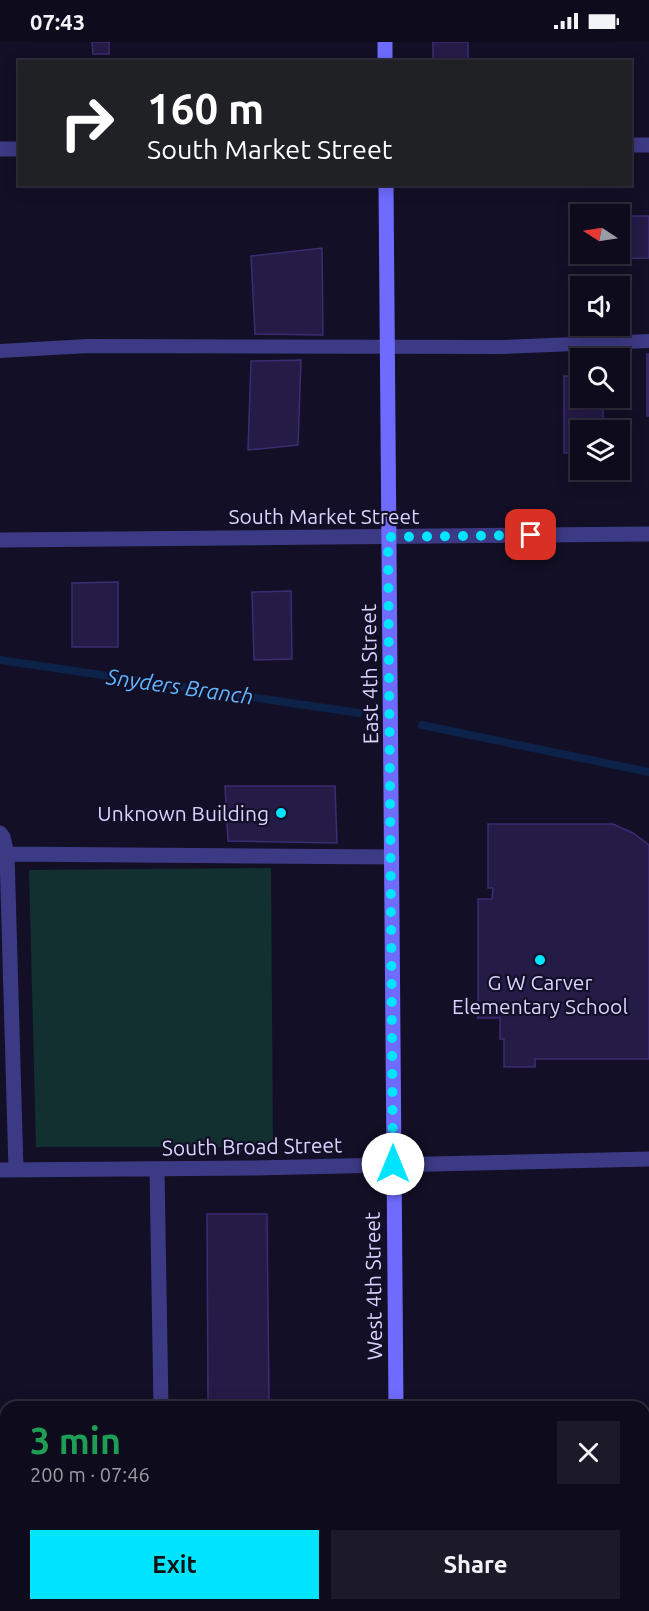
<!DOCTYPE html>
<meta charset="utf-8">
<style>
:root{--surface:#0e0b1c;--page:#1c1929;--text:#f1f3f6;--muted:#9b9ba3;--line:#2e2b3b;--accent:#00e5ff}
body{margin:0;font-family:Ubuntu,sans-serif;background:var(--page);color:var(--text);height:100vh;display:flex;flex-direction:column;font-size:22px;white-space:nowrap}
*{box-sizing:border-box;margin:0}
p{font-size:20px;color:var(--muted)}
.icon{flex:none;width:33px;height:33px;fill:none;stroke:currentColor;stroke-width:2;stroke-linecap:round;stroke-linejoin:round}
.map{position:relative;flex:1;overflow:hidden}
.drawer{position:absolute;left:0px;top:1359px;width:650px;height:210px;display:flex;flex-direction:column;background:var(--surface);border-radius:18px 18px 0 0;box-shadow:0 3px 15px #0003,0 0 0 2px var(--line)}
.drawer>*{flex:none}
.guide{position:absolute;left:18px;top:18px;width:614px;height:126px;border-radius:0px;box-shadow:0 3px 15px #0003,0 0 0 2px var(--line);background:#202124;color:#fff;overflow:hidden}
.needle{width:39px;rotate:282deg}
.tools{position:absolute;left:570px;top:162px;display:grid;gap:12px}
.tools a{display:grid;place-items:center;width:60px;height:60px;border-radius:0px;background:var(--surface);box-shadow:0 3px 15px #0003,0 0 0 2px var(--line);font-size:30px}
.pin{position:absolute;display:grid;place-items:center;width:51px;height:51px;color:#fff;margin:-26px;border-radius:12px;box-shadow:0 3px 9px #0006}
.me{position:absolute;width:66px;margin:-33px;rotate:0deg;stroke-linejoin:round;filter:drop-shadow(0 0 4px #0008)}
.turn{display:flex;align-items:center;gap:21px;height:126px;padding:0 30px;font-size:27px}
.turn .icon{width:78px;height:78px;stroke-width:2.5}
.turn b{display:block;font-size:42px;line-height:51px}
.round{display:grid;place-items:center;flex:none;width:63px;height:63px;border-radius:0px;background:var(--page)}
.head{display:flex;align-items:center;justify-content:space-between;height:102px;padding:0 30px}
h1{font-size:36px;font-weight:700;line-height:45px;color:#1e9e55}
.primary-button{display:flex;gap:12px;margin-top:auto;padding:12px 30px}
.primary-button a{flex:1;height:69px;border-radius:0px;background:var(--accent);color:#111;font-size:24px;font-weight:700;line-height:69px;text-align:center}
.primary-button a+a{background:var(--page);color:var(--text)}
.status{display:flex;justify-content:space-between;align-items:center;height:42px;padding:0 30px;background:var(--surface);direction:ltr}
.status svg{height:16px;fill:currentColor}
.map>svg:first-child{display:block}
</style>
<div class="status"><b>07:43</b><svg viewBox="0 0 49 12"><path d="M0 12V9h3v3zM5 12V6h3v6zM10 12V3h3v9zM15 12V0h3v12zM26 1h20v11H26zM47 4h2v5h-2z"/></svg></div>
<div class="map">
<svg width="649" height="1569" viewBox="0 0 649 1569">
<rect width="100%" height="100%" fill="#130f26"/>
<!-- green -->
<path fill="#12302f" d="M271 826 273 1105H36L29 828Z"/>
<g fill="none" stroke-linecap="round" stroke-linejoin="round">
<!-- stream -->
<path stroke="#0c2248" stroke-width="8" d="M0 618 359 671
M422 683 649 730"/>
</g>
<!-- building -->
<path fill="#241b47" stroke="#3b2d73" stroke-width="1.5" d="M92 0H109V12H93Z
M433 0H468V20H433Z
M620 174H649V216L570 217V175H580V212H620Z
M322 206 323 293 255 292 251 214Z
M647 312H649V374H647Z
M301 318 298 403 248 408 251 319Z
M564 334H580V356H603V388H580V411H564Z
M118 540V605H72V541Z
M291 549 292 617 254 618 252 550Z
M225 744H335L337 801 228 799Z
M488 782H613L633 791 649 803V1017H535V1025H504V997H500V976H478V857H492L493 846H488Z
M207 1172H267L269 1360 208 1361Z
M187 1563H324V1569H187Z"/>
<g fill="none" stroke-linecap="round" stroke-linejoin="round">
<!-- service -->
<path stroke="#3d3a85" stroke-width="14" d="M0 309 88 304 502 305 649 299"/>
<!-- minor -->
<path stroke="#3d3a85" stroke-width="15" d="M0 498 649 492
M0 791 3 795 7 812 16 1128
M7 812 392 815
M157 1127 161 1365
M0 1128 253 1126 649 1117
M163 1563V1569"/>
<!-- tertiary -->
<path stroke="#3d3a85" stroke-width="15" d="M630 103H649
M0 107H20"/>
<!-- secondary -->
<path stroke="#6f6bff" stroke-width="15" d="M385 0V20
M386 142 396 1365
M397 1563V1569"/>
</g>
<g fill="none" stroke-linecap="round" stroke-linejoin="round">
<!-- route -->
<path stroke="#00e5ff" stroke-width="10" stroke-dasharray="0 18" d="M393 1122 388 495 531 493"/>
</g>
<!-- markers -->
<g fill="#00e5ff" stroke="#130f26" stroke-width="2">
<circle cx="281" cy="771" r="6"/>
<circle cx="540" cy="918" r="6"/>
</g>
<g text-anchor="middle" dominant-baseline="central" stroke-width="4.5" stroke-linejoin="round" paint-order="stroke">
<!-- street labels -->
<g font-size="21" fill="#d9d4ff" stroke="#130f26">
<text x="324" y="474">South Market Street</text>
<text transform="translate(369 632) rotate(-91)">East 4th Street</text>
<text transform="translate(252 1104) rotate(-1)">South Broad Street</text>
<text transform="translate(373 1244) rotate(-91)">West 4th Street</text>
</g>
<!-- poi labels -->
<g font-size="21" fill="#d9d4ff" stroke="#130f26" text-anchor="end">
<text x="269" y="771">Unknown Building</text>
<text x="540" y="940" text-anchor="middle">G W Carver<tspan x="540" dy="24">Elementary School</tspan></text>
</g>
<!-- water labels -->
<g font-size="22" font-style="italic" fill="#62b6ff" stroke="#130f26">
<text transform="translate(180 644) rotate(8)">Snyders Branch</text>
</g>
</g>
</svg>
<div class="tools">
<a><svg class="needle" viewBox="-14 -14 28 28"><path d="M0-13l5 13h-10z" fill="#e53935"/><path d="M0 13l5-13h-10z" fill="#9b9ba3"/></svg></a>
<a><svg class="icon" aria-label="sound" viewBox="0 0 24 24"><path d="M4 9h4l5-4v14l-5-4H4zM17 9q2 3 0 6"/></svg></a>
<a><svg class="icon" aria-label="search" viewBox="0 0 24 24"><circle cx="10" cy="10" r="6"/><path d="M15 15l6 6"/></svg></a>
<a><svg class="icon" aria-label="layers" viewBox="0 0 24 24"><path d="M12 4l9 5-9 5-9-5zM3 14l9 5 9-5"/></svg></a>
</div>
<div class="pin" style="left:531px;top:493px;background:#d93025"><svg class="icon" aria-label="arrive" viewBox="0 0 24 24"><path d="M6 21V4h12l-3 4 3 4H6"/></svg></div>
<svg class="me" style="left:393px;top:1122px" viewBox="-20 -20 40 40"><circle r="19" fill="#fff"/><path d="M0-13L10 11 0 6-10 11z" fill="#00e5ff"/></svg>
<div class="guide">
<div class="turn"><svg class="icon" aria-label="right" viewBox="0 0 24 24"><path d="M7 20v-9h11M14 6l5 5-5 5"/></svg><div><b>160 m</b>South Market Street</div></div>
</div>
<section class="drawer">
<div class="head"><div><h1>3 min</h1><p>200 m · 07:46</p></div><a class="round"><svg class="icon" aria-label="close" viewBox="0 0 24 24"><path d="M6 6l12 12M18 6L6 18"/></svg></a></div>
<div class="primary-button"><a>Exit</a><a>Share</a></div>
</section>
</div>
